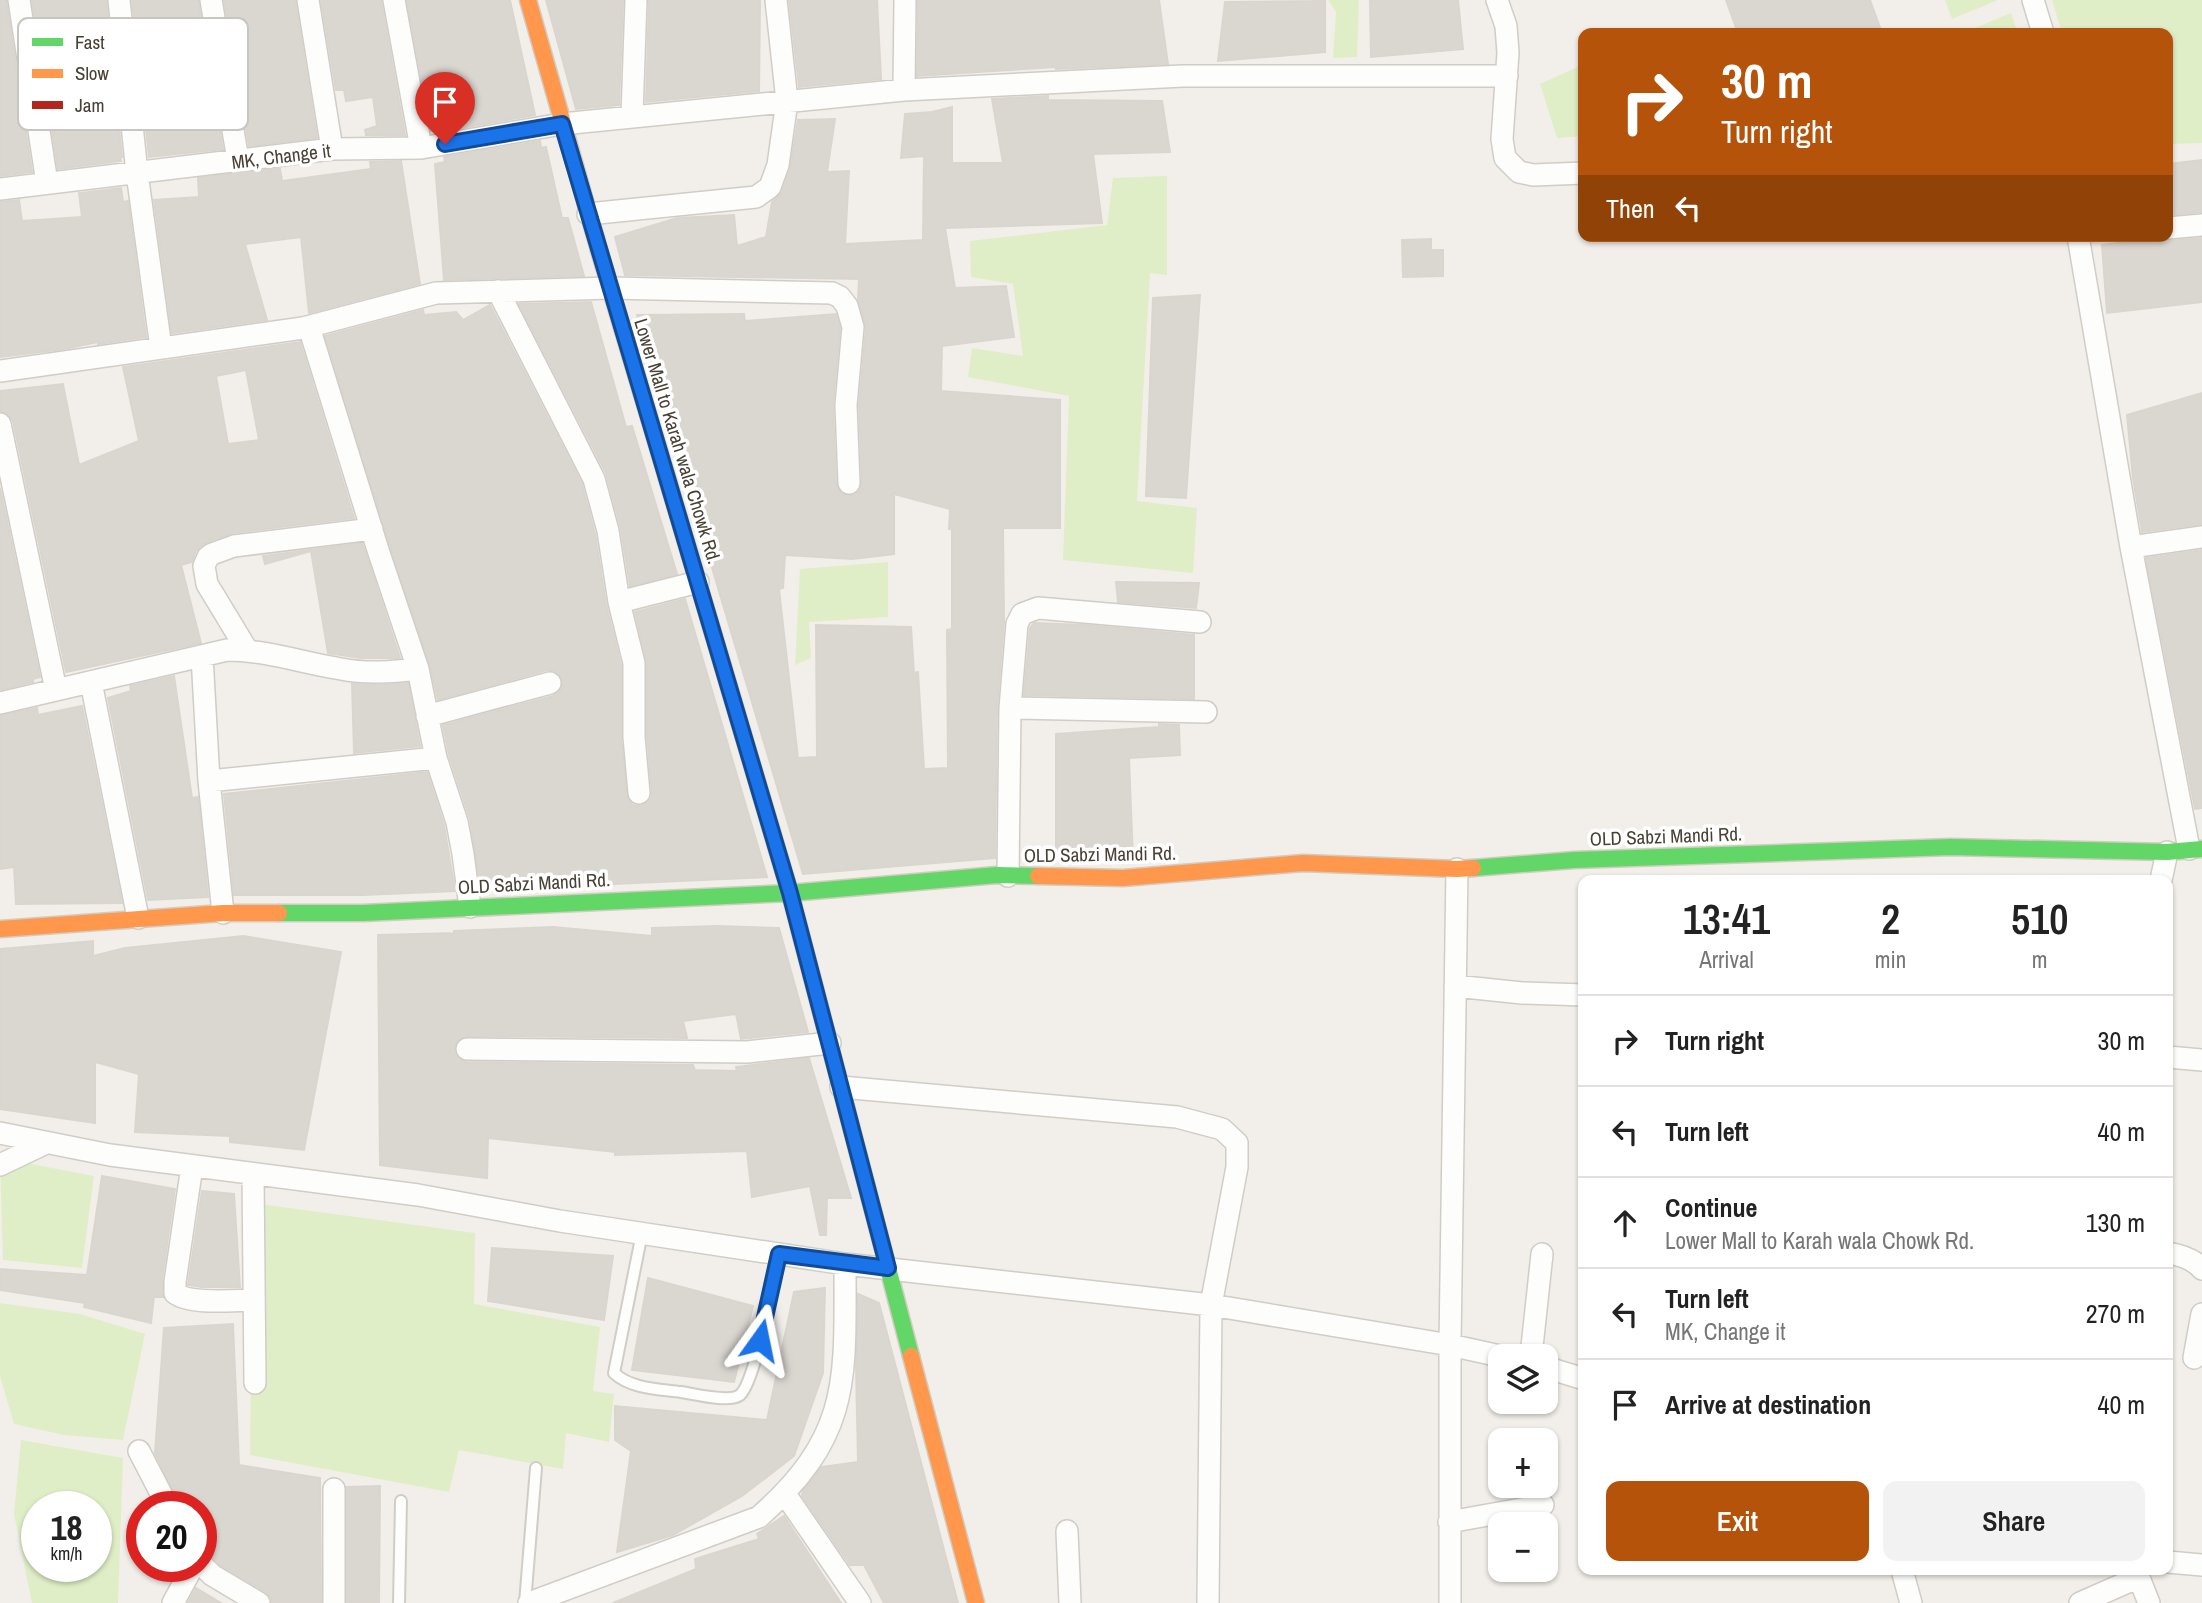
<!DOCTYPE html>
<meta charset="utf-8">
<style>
:root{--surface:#fff;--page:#f2f2f2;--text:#222;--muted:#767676;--line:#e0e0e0;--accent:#b45309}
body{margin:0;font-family:"Archivo Narrow",sans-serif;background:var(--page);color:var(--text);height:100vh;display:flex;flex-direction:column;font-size:26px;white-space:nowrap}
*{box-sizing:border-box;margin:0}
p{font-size:23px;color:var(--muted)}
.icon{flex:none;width:38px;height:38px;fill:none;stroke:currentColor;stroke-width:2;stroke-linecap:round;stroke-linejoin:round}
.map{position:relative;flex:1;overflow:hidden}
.drawer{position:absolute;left:1578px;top:875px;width:595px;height:700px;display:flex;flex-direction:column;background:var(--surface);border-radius:14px;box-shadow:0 2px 5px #0004}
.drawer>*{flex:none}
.banner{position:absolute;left:1578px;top:28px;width:595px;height:214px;border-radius:14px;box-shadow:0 2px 5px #0004;background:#b45309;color:#fff;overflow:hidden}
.controls{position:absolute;left:1488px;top:1344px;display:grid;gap:14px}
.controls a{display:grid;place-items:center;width:70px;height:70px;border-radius:14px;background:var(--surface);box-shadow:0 2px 5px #0004;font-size:35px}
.speed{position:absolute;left:21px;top:1491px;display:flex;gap:14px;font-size:35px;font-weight:700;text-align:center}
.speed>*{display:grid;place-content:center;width:91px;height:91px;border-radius:50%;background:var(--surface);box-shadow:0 2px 5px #0004;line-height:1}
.speed small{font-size:18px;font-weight:400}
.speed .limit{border:10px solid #d22;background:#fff;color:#111}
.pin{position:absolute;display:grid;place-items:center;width:60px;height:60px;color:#fff;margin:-72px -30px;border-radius:50% 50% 50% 0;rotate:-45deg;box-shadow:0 0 7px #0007}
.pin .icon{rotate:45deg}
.me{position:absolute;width:77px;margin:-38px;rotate:12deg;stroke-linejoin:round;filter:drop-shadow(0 0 5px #0008)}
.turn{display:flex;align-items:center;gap:24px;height:147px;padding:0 28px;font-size:32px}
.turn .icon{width:91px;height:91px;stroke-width:2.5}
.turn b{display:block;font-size:49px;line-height:60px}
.then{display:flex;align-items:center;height:66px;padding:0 28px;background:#0003;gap:14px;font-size:26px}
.eta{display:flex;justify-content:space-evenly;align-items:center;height:119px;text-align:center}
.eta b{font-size:42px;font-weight:600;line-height:49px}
.cta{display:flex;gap:14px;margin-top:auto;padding:14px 28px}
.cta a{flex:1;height:80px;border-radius:14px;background:var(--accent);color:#fff;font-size:28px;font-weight:600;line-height:80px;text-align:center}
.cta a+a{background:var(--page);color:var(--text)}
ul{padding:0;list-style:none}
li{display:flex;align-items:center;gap:21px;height:91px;padding:0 28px;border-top:2px solid var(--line)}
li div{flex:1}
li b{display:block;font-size:26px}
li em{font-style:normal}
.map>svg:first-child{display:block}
</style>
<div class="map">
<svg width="2202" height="1603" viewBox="0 0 2202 1603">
<rect width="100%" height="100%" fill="#f2efea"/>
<!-- grass -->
<path fill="#dfeec7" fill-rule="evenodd" d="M1328 0H1359L1357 57 1333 58 1336 12Z
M1945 0H1998L1952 19Z
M2052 0H2202V143L2168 144V33H2062Z
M2011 13 2018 33H1963Z
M1584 64V136L1557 138 1540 84Z
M1167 176V275L1150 273 1137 501 1197 508 1193 573 1063 560 1069 396 968 377 972 348 1023 356 1013 284 971 277 970 241 1107 225 1113 178Z
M888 562V617L809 622 811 658 795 665 800 569Z
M0 1158 94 1176 82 1268 3 1260Z
M253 1203 475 1233 474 1304 600 1327 593 1391 614 1394 609 1442 566 1433 563 1469 459 1450 449 1492 250 1455Z
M0 1303 80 1314 145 1334 123 1440 64 1435 14 1424 0 1376Z
M21 1440 123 1458 118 1603H32L14 1514ZM37 1507H96V1566H37Z"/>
<!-- building -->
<path fill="#dad6d0" stroke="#dad6cf" stroke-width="2" fill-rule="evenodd" d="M0 0H6L32 172 0 176Z
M32 0H106L122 157H120L121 161 58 169Z
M132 0H198L223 149 149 157Z
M224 0H295L317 138 249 146Z
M321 0H381L405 135H366L365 130 377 126 373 97 346 101 344 90H336Z
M407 0H510L535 115 438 132V130L431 131Z
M546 0H623L619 105 576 109Z
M649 0H760L759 91 646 102Z
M789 0H877L881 79 799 87Z
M918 0H1159L1168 64 1056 69V67L917 76Z
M1370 0H1458L1463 49 1371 57Z
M1726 0H1870L1882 33H1738Z
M1325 1V52L1218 61 1225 2Z
M1048 96V100L1162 101 1170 152 1093 154 1102 223 945 228 955 288 1006 286 1014 337 942 346 941 391 1060 400V528H1003L1004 622 997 708 995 858 803 874 637 315 744 314 745 321 836 314 840 328 833 405 836 484 838 489 842 494 850 496 860 490 862 482 859 405 866 328 858 300 859 279 625 275 615 237 677 218 734 215 737 246 766 237 772 202 782 192 790 169 798 120 835 119 827 172 849 171 845 244 923 240 924 156 901 158 905 114 932 112 952 107V163H1003L992 99ZM894 494 950 509 949 529H952V629L947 630 948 768 924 769 918 672 914 673 911 627 816 625 817 757 798 758 779 589 783 588 785 555 852 559 894 554Z
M540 141 541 148 546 147 562 218H568L584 276 444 280 435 164 445 162 444 157Z
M2202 160V212L2168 215V164Z
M401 161 420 284 309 313 301 237 245 244 267 320 172 333 154 200 199 197 198 178 280 168 282 181 371 169 370 162Z
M121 188 123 202 128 201 146 337 98 344V342L64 349 0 357V202L19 200 22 221 82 217 79 193Z
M2160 238 2169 241 2202 238V302L2107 313 2102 245Z
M1431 239V250H1443V276L1403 277 1402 240Z
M1200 295 1186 498 1146 496 1153 298Z
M591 302 626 427 632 426 677 574 630 586 621 529 606 473 519 304Z
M490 305 582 484 595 534 606 604 621 665V738L628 800 633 805 641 806 651 799 652 793 647 736V663L635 612 685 599 767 877 481 890 470 819 449 755 443 725 553 696 559 693 562 687V679L554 671 547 670 438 700 430 665 390 546 325 336 423 310 424 315 456 312 463 320Z
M300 342 354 518 232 533 207 542 196 551 192 562 181 565 201 643 66 672 13 421 9 415 0 411V391L63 384 79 465 139 441 123 367ZM246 370 259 440 228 444 216 376Z
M2202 393V524L2142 532 2133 478 2127 415Z
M0 488 40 677 33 679V682L0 690Z
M362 543 366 554 400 658H361L328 653 311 551 265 564 263 556Z
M2202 550V808L2195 809 2146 558Z
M1116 582 1199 583 1196 608 1118 602Z
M1034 623 1085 625 1194 635V699L1024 695 1030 628Z
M174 676 192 798 198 797 208 897 148 900 108 698 131 691 130 686Z
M408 683 420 746 354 753 352 684 380 685Z
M82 706 122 903 16 904 14 867 0 869V716L37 708 38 715Z
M1159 724 1179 725 1180 755 1129 758 1133 860 1056 859V734L1159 727Z
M427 772 444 825 455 891 363 895H234L224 794Z
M717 926 779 928 808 1032 741 1039 736 1014 683 1021 687 1038 467 1036 456 1042 454 1048 455 1055 460 1060 467 1062 693 1065 695 1070 737 1071 736 1067 809 1058 851 1198H827L826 1235H820L810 1186 752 1197 747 1151 615 1155V1152L488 1138 487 1178 380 1165 378 935 454 933V931L553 927 652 936V928Z
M243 936 341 952 304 1150 230 1142V1136L135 1132 139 1074 95 1062V1123L0 1109V949L93 941V956L125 948Z
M102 1176 175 1189 162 1280 163 1297H154L151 1323 84 1307 85 1303 0 1290V1269L87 1275Z
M202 1191 234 1194 240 1287H202L188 1285Z
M492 1248 613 1256 604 1320 488 1301Z
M648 1278 753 1306 734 1382 632 1370Z
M825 1288 823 1373 794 1456 742 1496 673 1535 617 1552 631 1451 615 1440V1406L767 1420 794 1292Z
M858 1294 879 1303 958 1603H884L864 1565H850L802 1496 803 1491 822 1467 858 1462 856 1367Z
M233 1324 239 1465 320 1478 321 1603H272L271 1597 266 1592 220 1565 210 1554 201 1551V1507H181L155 1453 164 1328Z
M380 1486 379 1603H347V1487Z
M784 1516 841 1603H613L696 1569 695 1559 759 1539 757 1534Z
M196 1588 221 1603H188Z"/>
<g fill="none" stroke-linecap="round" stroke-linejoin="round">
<!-- lane casing -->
<g stroke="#d0cdc7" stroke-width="14">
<path id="lane" d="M642 1233 614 1373C631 1389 659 1389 681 1392 694 1394 729 1403 740 1395 756 1381 773 1279 779 1254
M399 1603 401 1501
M525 1603 536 1468"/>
</g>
<!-- street casing -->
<g stroke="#d0cdc7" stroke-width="24">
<path id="street" d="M19 0 47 183
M119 0 137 173 161 348
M211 0 238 160
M308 0 332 149
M394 0 421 148
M1497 0 1506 26 1508 53 1502 139 1505 158 1519 172 1533 175 1584 173
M2033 0 2043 33
M904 90 905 0
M632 115 636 0
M0 189 332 149 421 148 562 124 904 90 1183 76H1507
M588 214 756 197 770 187 778 165 787 101 776 0
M2168 228 2202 225
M2078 236 2131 547 2189 849
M498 291 594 479 608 531 619 602 634 663V737L639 793
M0 371 303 328 436 293 611 288 832 293 840 297 847 306 853 327 846 405 849 483
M0 424 56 690
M2131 547 2202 537
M619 602 698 582
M247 650 207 584 204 566 208 557 212 554 234 546 372 529
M202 656 209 781
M91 682 138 918
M0 703 227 650C266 650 303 663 341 669 367 674 392 672 418 669
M1010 708 1206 712
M427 716 550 683
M436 758 457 822 463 854 470 907
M1008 876 1010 708 1017 624 1022 614 1038 608 1200 622
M2161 880 2167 852
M223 913 209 781 436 758 418 669 378 550 309 327
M1455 986 1522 993 1584 995
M467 1049 747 1052 830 1043
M2168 1057 2202 1060
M841 1087 1177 1117 1222 1129 1237 1143V1167L1211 1305 1208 1603
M0 1133 110 1155 418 1195 560 1221 845 1264 1211 1305 1450 1345 1500 1356
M0 1165 46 1143
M192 1166 175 1282V1293C189 1305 235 1300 254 1300
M253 1174 255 1383
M2168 1253C2180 1255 2194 1259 2202 1269
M1531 1356 1542 1254
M2194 1358 2202 1314
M1545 1367 1584 1379
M139 1451 168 1507
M785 1494 860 1603
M1449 1522 1543 1505
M1067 1531 1070 1603
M2168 1562 2202 1565
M201 1564 212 1575 259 1603
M1902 1570 1911 1603
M2136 1570 2149 1603
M173 1603 193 1566
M334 1603V1489
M529 1603 759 1517C852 1435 845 1379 845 1264
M1450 1603V1345L1457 869
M2080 1603 2139 1577"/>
</g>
<!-- fast casing -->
<g stroke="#d1ccc0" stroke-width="19">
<path id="fast" d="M667 478 790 893 911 1356
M1473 868 1574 860 1951 847 2167 852 2202 849
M279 913H363L790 893 997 875 1038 876"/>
</g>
<!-- slow casing -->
<g stroke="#d1ccc0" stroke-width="19">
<path id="slow" d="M528 0 599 250
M1038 876 1123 878 1303 863 1457 869 1473 868
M0 929 223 913H279
M911 1356 976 1603"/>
</g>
<!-- jam casing -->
<g stroke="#d1ccc0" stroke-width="19">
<path id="jam" d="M599 250 667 478"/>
</g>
<!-- lane -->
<use href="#lane" stroke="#fdfdfc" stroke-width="10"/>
<!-- street -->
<use href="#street" stroke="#fdfdfc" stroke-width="21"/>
<!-- fast -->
<use href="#fast" stroke="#63d668" stroke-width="16"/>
<!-- slow -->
<use href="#slow" stroke="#ff974d" stroke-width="16"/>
<!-- jam -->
<use href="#jam" stroke="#b3261e" stroke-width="16"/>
</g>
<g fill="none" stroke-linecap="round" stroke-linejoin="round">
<!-- route casing -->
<g stroke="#114b97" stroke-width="18">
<path id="route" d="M445 144 562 124 790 893 888 1268 779 1254 760 1340"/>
</g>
<!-- route -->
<use href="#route" stroke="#1a73e8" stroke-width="12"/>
</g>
<g text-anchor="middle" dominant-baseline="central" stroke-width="7" stroke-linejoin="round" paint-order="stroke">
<!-- street labels -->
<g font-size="19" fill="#484035" stroke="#fff">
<text transform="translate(281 156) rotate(-7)">MK, Change it</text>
<text transform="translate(678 441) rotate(73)">Lower Mall to Karah wala Chowk Rd.</text>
<text transform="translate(1666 836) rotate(-2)">OLD Sabzi Mandi Rd.</text>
<text transform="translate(1100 854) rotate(-1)">OLD Sabzi Mandi Rd.</text>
<text transform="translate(534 883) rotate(-3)">OLD Sabzi Mandi Rd.</text>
</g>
</g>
<!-- legend -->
<rect x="18" y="18" width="230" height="112" rx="10" fill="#fff" stroke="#c8c6c2" stroke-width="2"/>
<rect x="32" y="38" width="31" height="8" fill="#63d668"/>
<rect x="32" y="69" width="31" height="9" fill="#ff974d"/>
<rect x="32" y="101" width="31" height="8" fill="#b3261e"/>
<g font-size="19" fill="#484035">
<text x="75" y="49">Fast</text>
<text x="75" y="80">Slow</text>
<text x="75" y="112">Jam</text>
</g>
</svg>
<div class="controls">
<a><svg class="icon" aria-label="layers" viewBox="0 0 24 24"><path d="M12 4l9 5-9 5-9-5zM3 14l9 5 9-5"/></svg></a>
<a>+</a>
<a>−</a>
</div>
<div class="speed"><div>18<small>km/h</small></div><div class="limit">20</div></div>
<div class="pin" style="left:445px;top:144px;background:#d93025"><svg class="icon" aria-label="arrive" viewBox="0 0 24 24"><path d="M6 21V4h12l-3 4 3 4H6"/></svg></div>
<svg class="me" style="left:760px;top:1340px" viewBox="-20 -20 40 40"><path d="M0-17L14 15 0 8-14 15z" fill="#1a73e8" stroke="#fff" stroke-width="4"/></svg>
<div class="banner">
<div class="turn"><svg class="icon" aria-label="right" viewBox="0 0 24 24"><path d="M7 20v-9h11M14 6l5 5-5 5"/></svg><div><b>30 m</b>Turn right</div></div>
<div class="then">Then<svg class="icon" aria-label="left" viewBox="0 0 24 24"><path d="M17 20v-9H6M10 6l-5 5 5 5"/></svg></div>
</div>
<section class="drawer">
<div class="eta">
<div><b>13:41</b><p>Arrival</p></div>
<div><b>2</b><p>min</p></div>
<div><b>510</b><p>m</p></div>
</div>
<ul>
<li><svg class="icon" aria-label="right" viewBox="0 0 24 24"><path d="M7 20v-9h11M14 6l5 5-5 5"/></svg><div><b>Turn right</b></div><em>30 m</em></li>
<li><svg class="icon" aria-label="left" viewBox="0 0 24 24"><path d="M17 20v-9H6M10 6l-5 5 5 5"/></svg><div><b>Turn left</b></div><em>40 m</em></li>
<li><svg class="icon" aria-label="ahead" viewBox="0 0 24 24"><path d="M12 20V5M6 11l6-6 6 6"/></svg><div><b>Continue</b><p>Lower Mall to Karah wala Chowk Rd.</p></div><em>130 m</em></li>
<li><svg class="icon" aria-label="left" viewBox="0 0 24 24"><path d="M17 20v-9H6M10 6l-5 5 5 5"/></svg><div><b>Turn left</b><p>MK, Change it</p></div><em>270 m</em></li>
<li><svg class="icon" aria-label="arrive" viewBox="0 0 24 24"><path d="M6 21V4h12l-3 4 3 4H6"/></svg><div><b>Arrive at destination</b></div><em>40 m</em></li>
</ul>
<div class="cta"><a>Exit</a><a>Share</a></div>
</section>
</div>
